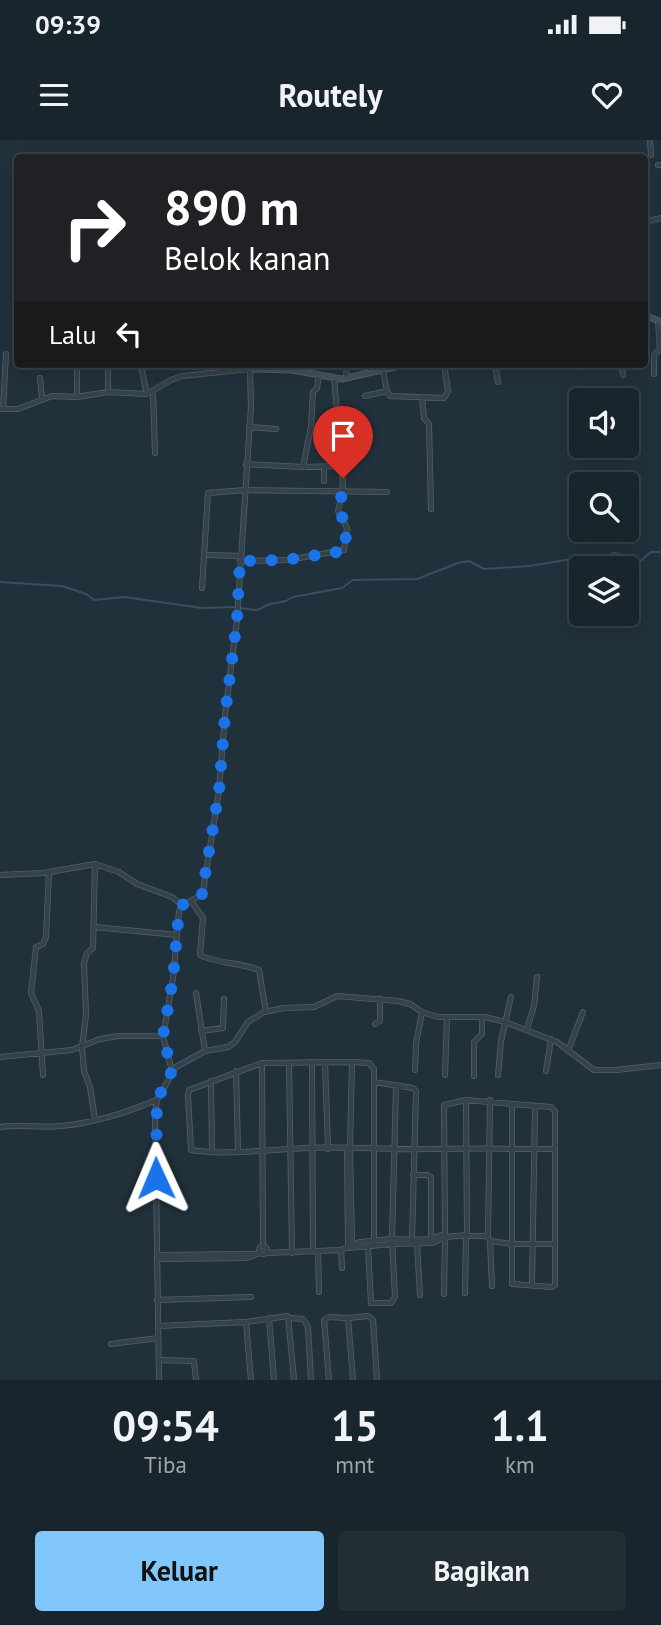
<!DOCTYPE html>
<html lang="id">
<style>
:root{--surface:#19252c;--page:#222d34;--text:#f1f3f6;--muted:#9fa5a9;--line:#374248;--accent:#81c7fb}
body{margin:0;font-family:"PT Sans",sans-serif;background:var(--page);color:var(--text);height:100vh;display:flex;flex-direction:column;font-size:26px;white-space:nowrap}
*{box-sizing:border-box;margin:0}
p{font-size:23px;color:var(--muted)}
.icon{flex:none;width:38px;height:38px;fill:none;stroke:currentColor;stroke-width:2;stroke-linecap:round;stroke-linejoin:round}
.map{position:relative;height:1240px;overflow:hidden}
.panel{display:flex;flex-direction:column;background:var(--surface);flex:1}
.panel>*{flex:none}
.hud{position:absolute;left:14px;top:14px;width:634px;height:214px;border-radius:7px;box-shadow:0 4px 18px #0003,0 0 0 2px var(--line);background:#202124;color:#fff;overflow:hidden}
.controls{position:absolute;left:569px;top:248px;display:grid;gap:14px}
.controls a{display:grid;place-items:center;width:70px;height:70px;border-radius:7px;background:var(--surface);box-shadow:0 4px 18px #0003,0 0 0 2px var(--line);font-size:35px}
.pin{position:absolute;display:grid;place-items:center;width:60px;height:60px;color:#fff;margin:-72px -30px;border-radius:50% 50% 50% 0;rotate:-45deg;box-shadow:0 0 7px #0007}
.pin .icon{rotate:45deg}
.me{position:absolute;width:77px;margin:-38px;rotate:359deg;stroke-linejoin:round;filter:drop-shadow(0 0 5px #0008)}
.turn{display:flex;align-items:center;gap:24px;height:147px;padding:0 35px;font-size:32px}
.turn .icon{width:91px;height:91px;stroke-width:2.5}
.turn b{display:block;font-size:49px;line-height:60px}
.then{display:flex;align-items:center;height:66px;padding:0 35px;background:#0003;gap:14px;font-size:26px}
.eta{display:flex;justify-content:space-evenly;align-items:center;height:119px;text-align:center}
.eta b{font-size:42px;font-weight:600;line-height:49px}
.cta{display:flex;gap:14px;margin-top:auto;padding:14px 35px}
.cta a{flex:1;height:80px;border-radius:7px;background:var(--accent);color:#111;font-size:28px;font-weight:600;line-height:80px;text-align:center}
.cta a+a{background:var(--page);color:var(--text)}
.status{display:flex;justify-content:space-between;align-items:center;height:49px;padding:0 35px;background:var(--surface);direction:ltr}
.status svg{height:19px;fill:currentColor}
header{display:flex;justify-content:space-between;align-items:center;height:91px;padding:0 35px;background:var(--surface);font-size:32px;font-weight:600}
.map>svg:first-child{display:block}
</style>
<div class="status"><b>09:39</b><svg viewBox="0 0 49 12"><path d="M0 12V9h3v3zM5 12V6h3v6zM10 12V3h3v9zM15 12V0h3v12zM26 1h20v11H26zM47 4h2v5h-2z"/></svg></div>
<header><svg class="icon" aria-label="menu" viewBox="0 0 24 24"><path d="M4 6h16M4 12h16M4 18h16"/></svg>Routely<svg class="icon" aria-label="heart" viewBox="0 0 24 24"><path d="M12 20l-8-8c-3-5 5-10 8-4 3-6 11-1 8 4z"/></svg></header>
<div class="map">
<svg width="661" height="1240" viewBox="0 0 661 1240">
<rect width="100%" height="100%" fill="#21313b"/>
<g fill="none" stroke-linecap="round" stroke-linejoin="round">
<!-- stream -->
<path stroke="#345062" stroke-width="2" d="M0 442 62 446 86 454 94 460 124 457 202 468 235 467
M239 468 257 470 270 464 286 461 293 457 342 448 353 440 417 439 458 423 469 421 484 429 529 426 566 420 606 418 613 413C623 413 629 420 639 422L651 412H661"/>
<!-- street casing -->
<g stroke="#536069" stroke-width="6">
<path id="street" d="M650 0 651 15
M658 25H661
M644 82 661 78
M495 224 498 242
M621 224 623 235
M259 228 269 224
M142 231 147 254
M383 231 387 251 390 256 444 258 448 251 444 224
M654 234V215L660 209 658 181
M40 238 42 258
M346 238 347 224
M153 251 155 313
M108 252V224
M365 256 387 251
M77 257V224
M422 258 424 278 429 284 431 369
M0 269H18L52 256 77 257 108 252 147 254 171 240 182 236 250 229 251 267 237 480 225 575 219 651 203 751C198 761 184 760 179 771L173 839 163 896 172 931
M3 269 6 214
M249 287 276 289
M246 324 303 327 342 326
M303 327 311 287 313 252 317 248 319 235
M324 328V341
M209 415 241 416
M240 421 288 420 344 410 347 388 338 371 343 351 342 326 334 238
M202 448 208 353 245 350 387 352
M95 724 93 808 87 813 84 823 86 875 82 907 84 931 90 947 95 980
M0 735 44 733 95 724 119 732 137 744 172 757 182 765
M191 761 203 778 200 815C214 823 242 823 259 830L266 872
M94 787 177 795
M196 853 205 911
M375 884 380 881V859
M527 889 534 866 537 837
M201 891 223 888 224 859
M568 911 583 872
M0 917 72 910 100 899 118 896H163
M312 922 313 1111
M325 922 328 1009
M262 923 189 950 188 956 191 1010C225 1016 273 1009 309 1008 348 1006 387 1010 427 1009 455 1009 484 1008 512 1009V964L466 960 444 965 445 1097 467 1095 466 960
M289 923 292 1113
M415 930 416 904 422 872
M236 931 238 1010
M546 931 551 899
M43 935 39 871 31 853 36 807 43 804 46 797 49 732
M445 935 447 877
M498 935 501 901 511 857
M474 936V902L482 894V877
M211 941 212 1011
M512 964 551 967 555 971V1145L552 1147 512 1144V1009H554
M0 987C20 984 40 988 61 986 93 983 126 973 156 960
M347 1008 348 1108 392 1104 432 1103 445 1097 444 1154
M488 1096 490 960
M431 1099 441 1095
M412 1100 431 1099V1037L427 1035H413
M490 1101 492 1146
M417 1103 420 1155
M352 1104 350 1008 352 922 369 923 374 929V1106
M259 1110a4 4 0 1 1 8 0a4 4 0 1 1-8 0Z
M263 1106 262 923 352 922
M368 1107 371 1163H391L395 1157 392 1099 396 946
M341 1110 342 1128
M318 1111 319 1152
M266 1113 341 1110 360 1102 392 1099 412 1100 416 951 413 948 374 942
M158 1115 254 1114
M157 1119 247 1118 260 1113
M532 1144 535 967
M465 1153 466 1096H487L490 1101 512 1104H555
M157 1160 251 1157
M269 1178 274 1240
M290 1178 303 1179 308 1187 311 1240
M246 1182 251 1240
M158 1186 246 1182 288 1176 294 1240
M111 1204 158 1198
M159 1220 194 1221 196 1240
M159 1240 155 973 157 960 176 927 205 911 228 907 235 902 248 882 264 872 284 868 314 867 337 856 398 861 410 864 422 872 438 877H485L505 882 557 902 594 930H616L661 925
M329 1240 324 1180 329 1177 348 1178
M353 1240 348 1178 368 1176 373 1180 377 1240"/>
</g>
<!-- secondary casing -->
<g stroke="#536069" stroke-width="7">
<path id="secondary" d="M644 175 661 182
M250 229 292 230 342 239 408 224"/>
</g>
<!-- street -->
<use href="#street" stroke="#35424b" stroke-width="4.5"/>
<!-- secondary -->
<use href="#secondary" stroke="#43525e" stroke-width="5"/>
</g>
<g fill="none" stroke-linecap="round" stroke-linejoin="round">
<!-- route -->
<path stroke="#1a73e8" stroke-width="12" stroke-dasharray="0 21.6" d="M156 1038 157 960 172 931 163 896 173 839 179 771 182 765 202 754 219 651 225 575 237 480 240 421 285 420 344 411 347 388 338 368 343 351V338"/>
</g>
</svg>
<div class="controls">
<a><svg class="icon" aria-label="sound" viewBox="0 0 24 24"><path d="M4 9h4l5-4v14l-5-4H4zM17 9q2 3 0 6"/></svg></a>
<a><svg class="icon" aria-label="search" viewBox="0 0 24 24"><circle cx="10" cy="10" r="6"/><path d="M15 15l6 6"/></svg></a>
<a><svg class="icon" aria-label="layers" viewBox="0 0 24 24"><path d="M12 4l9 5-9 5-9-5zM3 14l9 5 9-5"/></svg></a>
</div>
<div class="pin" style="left:343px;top:338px;background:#d93025"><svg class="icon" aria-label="arrive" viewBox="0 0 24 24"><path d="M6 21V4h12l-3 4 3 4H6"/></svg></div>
<svg class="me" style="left:156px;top:1038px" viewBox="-20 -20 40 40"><path d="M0-17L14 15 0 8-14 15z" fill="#1a73e8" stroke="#fff" stroke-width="4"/></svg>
<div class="hud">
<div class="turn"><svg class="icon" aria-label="right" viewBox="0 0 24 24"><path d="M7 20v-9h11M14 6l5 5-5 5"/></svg><div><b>890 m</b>Belok kanan</div></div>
<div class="then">Lalu<svg class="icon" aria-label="left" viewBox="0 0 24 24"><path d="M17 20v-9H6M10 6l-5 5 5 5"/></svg></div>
</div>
</div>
<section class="panel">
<div class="eta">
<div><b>09:54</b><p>Tiba</p></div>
<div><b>15</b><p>mnt</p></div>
<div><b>1.1</b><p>km</p></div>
</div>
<div class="cta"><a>Keluar</a><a>Bagikan</a></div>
</section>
